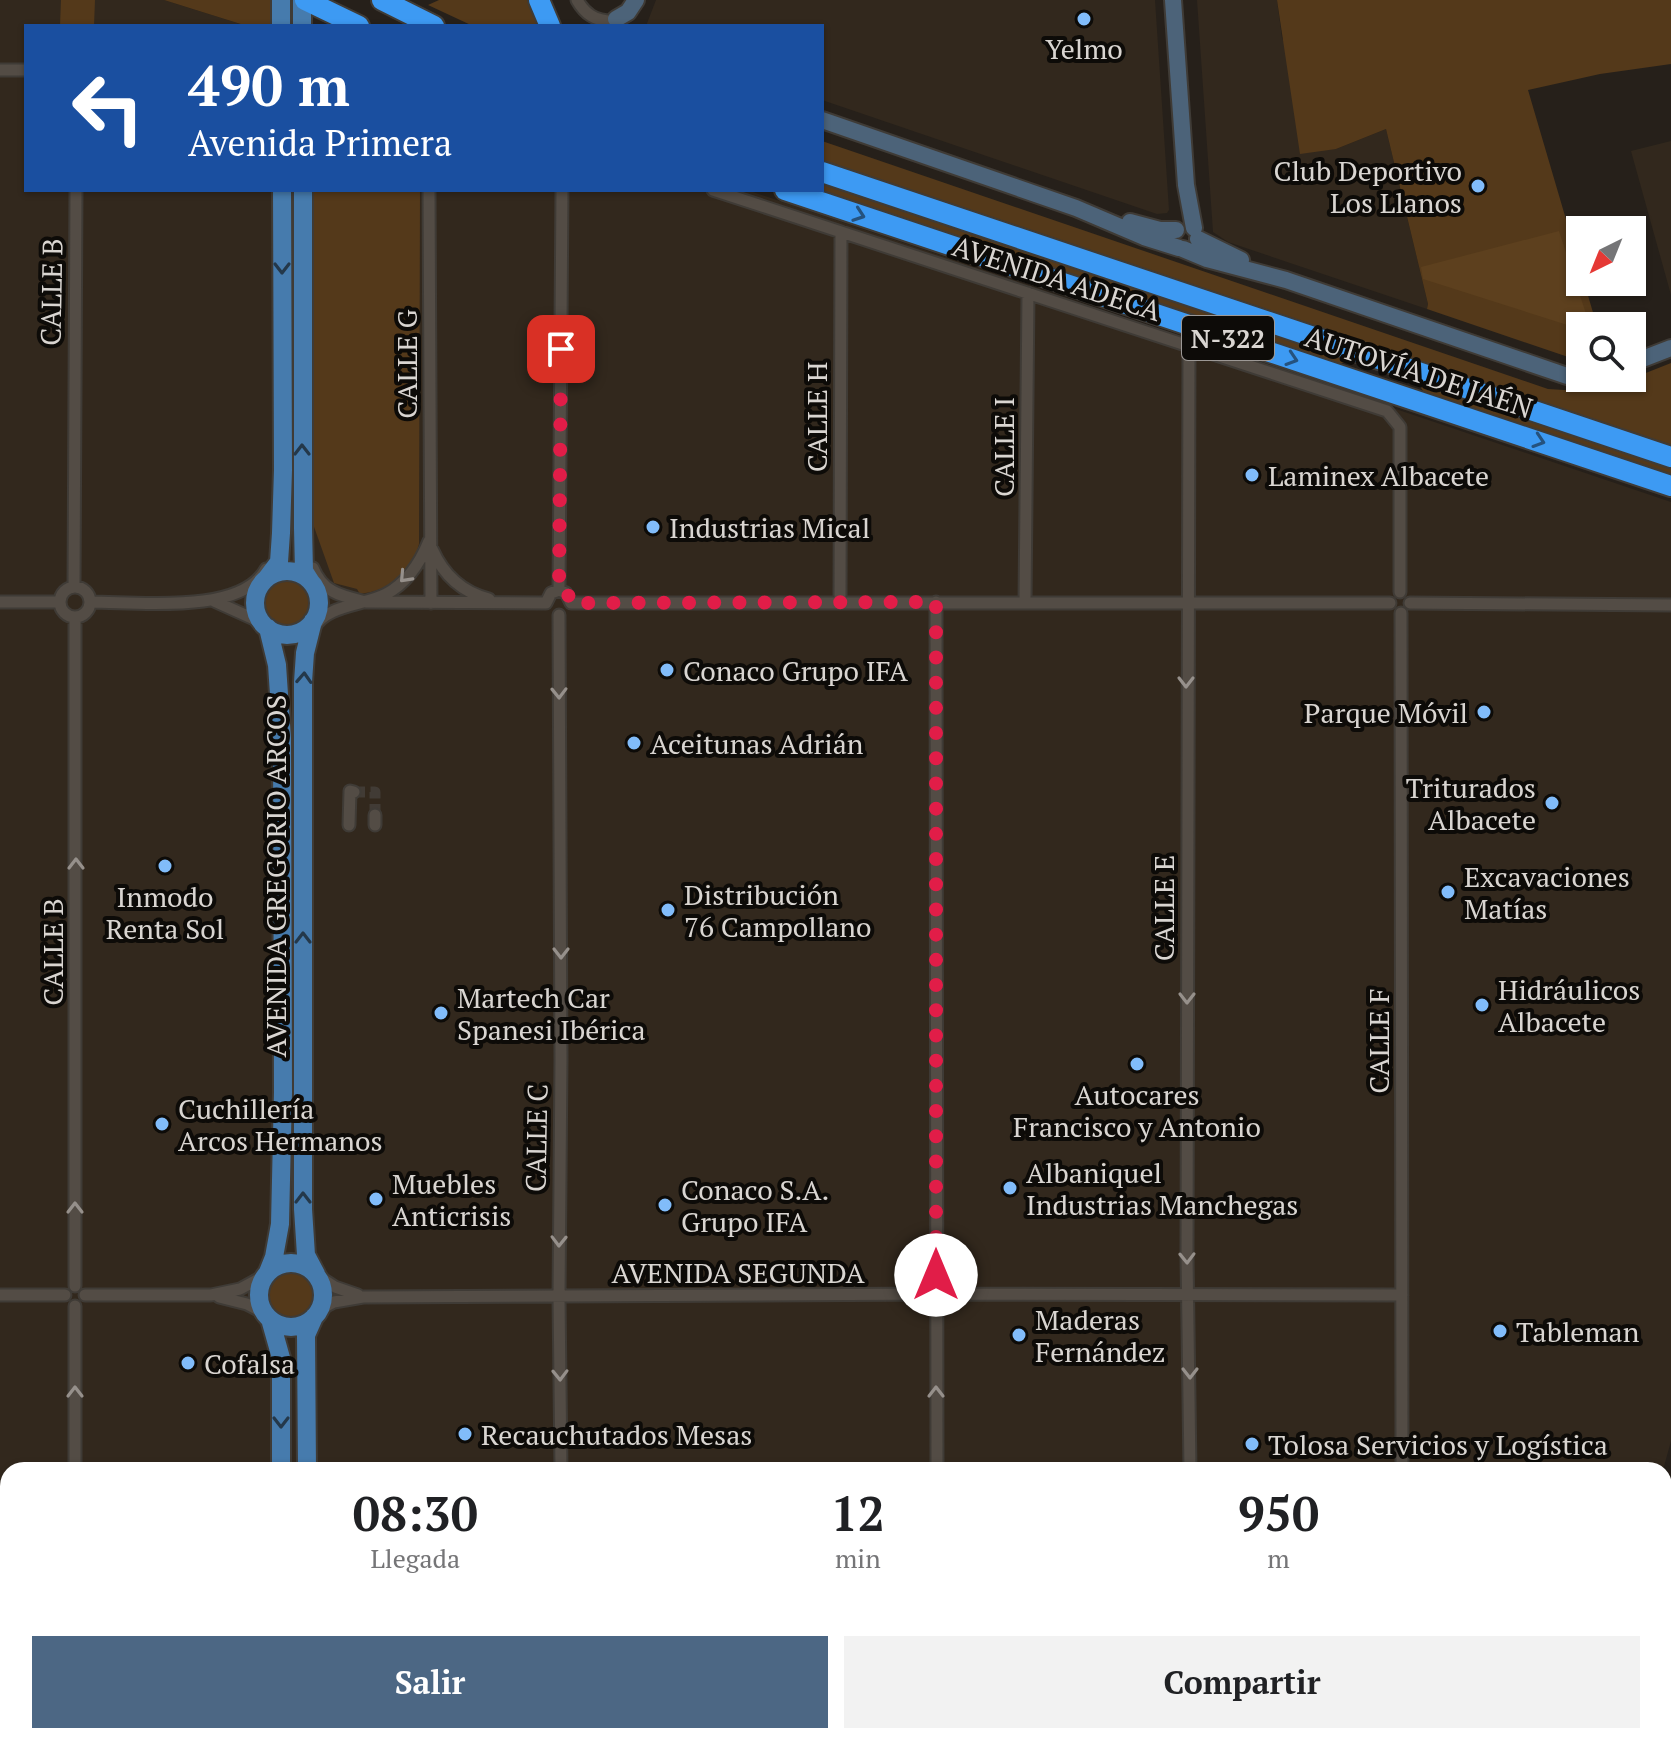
<!DOCTYPE html>
<html lang="es">
<meta charset="utf-8">
<style>
:root{--surface:#fff;--page:#f2f2f2;--text:#202124;--muted:#757577;--accent:#4c6784}
body{margin:0;font-family:"PT Serif",serif;background:var(--page);color:var(--text);height:100vh;display:flex;flex-direction:column;font-size:30px;white-space:nowrap}
*{box-sizing:border-box;margin:0}
p{font-size:26px;color:var(--muted)}
.icon{flex:none;width:44px;height:44px;fill:none;stroke:currentColor;stroke-width:2;stroke-linecap:round;stroke-linejoin:round}
.map{position:relative;flex:1;overflow:hidden}
.sheet{position:absolute;left:0px;top:1462px;width:1672px;height:282px;display:flex;flex-direction:column;background:var(--surface);border-radius:24px 24px 0 0;box-shadow:0 2px 6px #0004}
.sheet>*{flex:none}
.guide{position:absolute;left:24px;top:24px;width:800px;height:168px;border-radius:0px;box-shadow:0 2px 6px #0004;background:#1a4fa0;color:#fff;overflow:hidden}
.needle{width:52px;rotate:223deg}
.fabs{position:absolute;left:1566px;top:216px;display:grid;gap:16px}
.fabs a{display:grid;place-items:center;width:80px;height:80px;border-radius:0px;background:var(--surface);box-shadow:0 2px 6px #0004;font-size:40px}
.pin{position:absolute;display:grid;place-items:center;width:68px;height:68px;color:#fff;margin:-34px;border-radius:16px;box-shadow:0 4px 12px #0006}
.me{position:absolute;width:88px;margin:-44px;rotate:0deg;stroke-linejoin:round;filter:drop-shadow(0 0 6px #0008)}
.turn{display:flex;align-items:center;gap:28px;height:168px;padding:0 32px;font-size:36px}
.turn .icon{width:104px;height:104px;stroke-width:2.5}
.turn b{display:block;font-size:56px;line-height:68px}
.eta{display:flex;justify-content:space-evenly;align-items:center;height:136px;text-align:center}
.eta b{font-size:48px;font-weight:600;line-height:56px}
.cta{display:flex;gap:16px;margin-top:auto;padding:16px 32px}
.cta a{flex:1;height:92px;border-radius:0px;background:var(--accent);color:#fff;font-size:32px;font-weight:600;line-height:92px;text-align:center}
.cta a+a{background:var(--page);color:var(--text)}
.map>svg:first-child{display:block}
</style>
<div class="map">
<svg width="1671" height="1743" viewBox="0 0 1671 1743">
<rect width="100%" height="100%" fill="#26201a"/>
<!-- built -->
<path fill="#32281d" d="M0 0H164L247 26H26V190H747L1671 502V1441L1663 1470H8V1736H1593L1591 1743H0Z
M656 0H1155L1169 210 1167 213 1157 214 822 100V26H646Z
M1197 0H1277L1282 38 1336 149 1386 129 1428 304 1427 309 1228 242 1213 232Z
M1671 141V295L1631 151Z"/>
<!-- green -->
<path fill="#54391a" d="M61 0H95L94 26H60Z
M164 0H273L272 26H247Z
M439 0H529L543 26H473L428 5Z
M1277 0H1671V64L1600 74 1528 90 1580 267V282H1584L1597 326H1580V361L1427 309 1428 304 1386 129 1336 149 1300 154Z
M822 141 1548 389 1580 391 1608 388 1671 363V445L822 160Z
M822 180 1340 354 1345 362 1337 365 805 190H822Z
M312 190H420L419 544C411 575 391 590 360 594L357 589 334 583 313 524Z
M1429 382 1671 463V476L1426 395 1421 388Z
M261 603a26 26 0 1 1 52 0a26 26 0 1 1-52 0Z
M264 1294a26 26 0 1 1 52 0a26 26 0 1 1-52 0Z"/>
<!-- forest -->
<path fill="#5d401e" d="M1559 231 1590 326H1580V329L1423 279 1421 267Z"/>
<g fill="none" stroke-linecap="round" stroke-linejoin="round">
<!-- street-tunnel -->
<path stroke="#413b35" stroke-width="11" stroke-dasharray="11 5.5" stroke-linecap="butt" d="M354 792H375V815"/>
<!-- street casing -->
<g stroke="#3f3b36" stroke-width="15">
<path id="street" d="M577 0C585 14 595 21 612 21
M0 70H26
M429 190 431 603
M713 190 1387 411 1400 427V592
M1189 346 1187 1257 1190 1470
M432 549C443 574 461 592 489 599
M313 568C323 593 342 596 366 602L546 603
M60 602a15 15 0 1 1 30 0a15 15 0 1 1-30 0Z
M74 587 76 190
M559 590 562 190
M214 601 263 623
M0 602H60
M91 602C138 602 241 615 266 569
M840 602 841 232
M936 602 937 1470
M1025 602 1028 293
M546 603 551 593 559 590 566 593 571 603
M571 603H1390
M1410 603 1671 605
M1401 613 1402 1470
M559 615 561 1059 559 1297 561 1470
M314 628C325 605 366 605 386 594 407 583 420 563 429 541
M375 815V825
M349 825 350 791 354 792
M318 1276 335 1287 358 1295
M75 1286V618
M0 1295H65
M85 1295H211L240 1289 266 1275
M219 1297 247 1304 266 1314
M75 1306V1470
M319 1310 334 1302 363 1297 936 1294 1402 1295
M937 1736V1743
M1190 1736V1743
M1402 1736V1743
M88 1741 218 1743
M0 1743 61 1741
M560 1743V1736"/>
</g>
<!-- secondary casing -->
<g stroke="#3f3b36" stroke-width="20">
<path id="secondary" d="M1173 0 1186 185 1194 228
M616 19 628 12 636 0
M822 120 1076 208 1144 237 1179 248
M1130 222 1160 230H1176
M1198 239 1241 260
M1183 249 1207 259 1286 280 1567 376 1591 378
M1632 363 1671 348"/>
</g>
<!-- primary casing -->
<g stroke="#3f3b36" stroke-width="22">
<path id="primary" d="M281 0V26
M302 0V26
M303 190V528L304 571 311 582
M255 603a32 32 0 1 1 64 0a32 32 0 1 1-64 0Z
M267 578 279 562 281 533 283 470 282 190
M313 621 305 653 303 682V1209L306 1255 316 1274
M259 1295a32 32 0 1 1 64 0a32 32 0 1 1-64 0Z
M268 1272 274 1257 280 1224 283 1092 282 738 277 665 268 628
M270 1319 281 1358V1470
M307 1470 306 1335 314 1317
M308 1736V1743
M283 1743V1736"/>
</g>
<!-- highway casing -->
<g stroke="#3f3b36" stroke-width="24">
<path id="highway" d="M305 0 359 26
M382 0 434 26
M539 0 550 26
M822 172 1671 457
M785 190 1671 486"/>
</g>
<!-- street -->
<use href="#street" stroke="#534c45" stroke-width="11"/>
<!-- secondary -->
<use href="#secondary" stroke="#4c6379" stroke-width="16"/>
<!-- primary -->
<use href="#primary" stroke="#467bad" stroke-width="18"/>
<!-- highway -->
<use href="#highway" stroke="#3d9af3" stroke-width="20"/>
</g>
<!-- one-way arrows -->
<defs><path id="oneway-chevron" d="M-2-3.5L2.5 0L-2 3.5" fill="none" stroke-width="1.6" stroke-linecap="round" stroke-linejoin="round" transform="scale(2)"/></defs>
<g stroke="#25527e">
<use href="#oneway-chevron" transform="translate(859 215) rotate(19)"/>
<use href="#oneway-chevron" transform="translate(1292 359) rotate(18)"/>
<use href="#oneway-chevron" transform="translate(1539 441) rotate(18)"/>
</g>
<g stroke="#24384a">
<use href="#oneway-chevron" transform="translate(282 268) rotate(90)"/>
<use href="#oneway-chevron" transform="translate(302 450) rotate(-90)"/>
<use href="#oneway-chevron" transform="translate(304 678) rotate(-87)"/>
<use href="#oneway-chevron" transform="translate(303 938) rotate(-90)"/>
<use href="#oneway-chevron" transform="translate(303 1198) rotate(-90)"/>
<use href="#oneway-chevron" transform="translate(281 1422) rotate(90)"/>
</g>
<g stroke="#96908b">
<use href="#oneway-chevron" transform="translate(405 577) rotate(133)"/>
<use href="#oneway-chevron" transform="translate(1186 682) rotate(90)"/>
<use href="#oneway-chevron" transform="translate(559 693) rotate(89)"/>
<use href="#oneway-chevron" transform="translate(76 864) rotate(-90)"/>
<use href="#oneway-chevron" transform="translate(561 953) rotate(90)"/>
<use href="#oneway-chevron" transform="translate(1187 998) rotate(90)"/>
<use href="#oneway-chevron" transform="translate(75 1208) rotate(-90)"/>
<use href="#oneway-chevron" transform="translate(559 1241) rotate(91)"/>
<use href="#oneway-chevron" transform="translate(1187 1258) rotate(89)"/>
<use href="#oneway-chevron" transform="translate(1190 1373) rotate(90)"/>
<use href="#oneway-chevron" transform="translate(560 1375) rotate(89)"/>
<use href="#oneway-chevron" transform="translate(75 1392) rotate(-90)"/>
<use href="#oneway-chevron" transform="translate(936 1392) rotate(-90)"/>
</g>
<g fill="none" stroke-linecap="round" stroke-linejoin="round">
<!-- route -->
<path stroke="#e11d48" stroke-width="14" stroke-dasharray="0 25.2" d="M561 349 559 590 569 596 571 603 936 602V1275"/>
</g>
<!-- markers -->
<g fill="#81bcfa" stroke="#0d0b08" stroke-width="3">
<circle cx="1084" cy="19" r="8"/>
<circle cx="1478" cy="186" r="8"/>
<circle cx="1252" cy="475" r="8"/>
<circle cx="653" cy="527" r="8"/>
<circle cx="667" cy="670" r="8"/>
<circle cx="1484" cy="712" r="8"/>
<circle cx="634" cy="743" r="8"/>
<circle cx="1552" cy="803" r="8"/>
<circle cx="165" cy="866" r="8"/>
<circle cx="1448" cy="892" r="8"/>
<circle cx="668" cy="910" r="8"/>
<circle cx="1482" cy="1005" r="8"/>
<circle cx="441" cy="1013" r="8"/>
<circle cx="1137" cy="1064" r="8"/>
<circle cx="162" cy="1124" r="8"/>
<circle cx="1010" cy="1188" r="8"/>
<circle cx="376" cy="1199" r="8"/>
<circle cx="665" cy="1205" r="8"/>
<circle cx="1500" cy="1331" r="8"/>
<circle cx="1019" cy="1335" r="8"/>
<circle cx="188" cy="1363" r="8"/>
<circle cx="465" cy="1434" r="8"/>
<circle cx="1252" cy="1444" r="8"/>
</g>
<g text-anchor="middle" dominant-baseline="central" stroke-width="8" stroke-linejoin="round" paint-order="stroke">
<!-- shield labels -->
<rect fill="#0d0b08" stroke="#9c9895" stroke-width="2" x="1182" y="316" width="92" height="44" rx="6"/>
<g font-size="26" font-weight="bold" fill="#d9d5d1">
<text x="1228" y="338">N-322</text>
</g>
<!-- poi labels -->
<g font-size="28" fill="#d9d5d1" stroke="#0d0b08" text-anchor="start">
<text x="1084" y="48" text-anchor="middle">Yelmo</text>
<text x="1462" y="170" text-anchor="end">Club Deportivo<tspan x="1462" dy="32">Los Llanos</tspan></text>
<text x="1268" y="475">Laminex Albacete</text>
<text x="669" y="527">Industrias Mical</text>
<text x="683" y="670">Conaco Grupo IFA</text>
<text x="1468" y="712" text-anchor="end">Parque Móvil</text>
<text x="650" y="743">Aceitunas Adrián</text>
<text x="1536" y="787" text-anchor="end">Triturados<tspan x="1536" dy="32">Albacete</tspan></text>
<text x="1464" y="876">Excavaciones<tspan x="1464" dy="32">Matías</tspan></text>
<text x="684" y="894">Distribución<tspan x="684" dy="32">76 Campollano</tspan></text>
<text x="165" y="896" text-anchor="middle">Inmodo<tspan x="165" dy="32">Renta Sol</tspan></text>
<text x="1498" y="989">Hidráulicos<tspan x="1498" dy="32">Albacete</tspan></text>
<text x="457" y="997">Martech Car<tspan x="457" dy="32">Spanesi Ibérica</tspan></text>
<text x="1137" y="1094" text-anchor="middle">Autocares<tspan x="1137" dy="32">Francisco y Antonio</tspan></text>
<text x="178" y="1108">Cuchillería<tspan x="178" dy="32">Arcos Hermanos</tspan></text>
<text x="1026" y="1172">Albaniquel<tspan x="1026" dy="32">Industrias Manchegas</tspan></text>
<text x="392" y="1183">Muebles<tspan x="392" dy="32">Anticrisis</tspan></text>
<text x="681" y="1189">Conaco S.A.<tspan x="681" dy="32">Grupo IFA</tspan></text>
<text x="1035" y="1319">Maderas<tspan x="1035" dy="32">Fernández</tspan></text>
<text x="1516" y="1331">Tableman</text>
<text x="204" y="1363">Cofalsa</text>
<text x="481" y="1434">Recauchutados Mesas</text>
<text x="1268" y="1444">Tolosa Servicios y Logística</text>
</g>
<!-- street labels -->
<g font-size="28" fill="#d9d5d1" stroke="#0d0b08">
<text transform="translate(1057 278) rotate(18)">AVENIDA ADECA</text>
<text transform="translate(51 292) rotate(-89)">CALLE B</text>
<text transform="translate(406 364) rotate(-90)">CALLE G</text>
<text transform="translate(1419 372) rotate(18)">AUTOVÍA DE JAÉN</text>
<text transform="translate(816 417) rotate(-90)">CALLE H</text>
<text transform="translate(1003 447) rotate(-90)">CALLE I</text>
<text transform="translate(275 876) rotate(-90)">AVENIDA GREGORIO ARCOS</text>
<text transform="translate(1163 908) rotate(-90)">CALLE E</text>
<text transform="translate(52 952) rotate(-90)">CALLE B</text>
<text transform="translate(1378 1041) rotate(-90)">CALLE F</text>
<text transform="translate(536 1138) rotate(-89)">CALLE C</text>
<text x="738" y="1272">AVENIDA SEGUNDA</text>
</g>
</g>
</svg>
<div class="fabs">
<a><svg class="needle" viewBox="-14 -14 28 28"><path d="M0-13l5 13h-10z" fill="#e53935"/><path d="M0 13l5-13h-10z" fill="#757577"/></svg></a>
<a><svg class="icon" aria-label="search" viewBox="0 0 24 24"><circle cx="10" cy="10" r="6"/><path d="M15 15l6 6"/></svg></a>
</div>
<div class="pin" style="left:561px;top:349px;background:#d93025"><svg class="icon" aria-label="arrive" viewBox="0 0 24 24"><path d="M6 21V4h12l-3 4 3 4H6"/></svg></div>
<svg class="me" style="left:936px;top:1275px" viewBox="-20 -20 40 40"><circle r="19" fill="#fff"/><path d="M0-13L10 11 0 6-10 11z" fill="#e11d48"/></svg>
<div class="guide">
<div class="turn"><svg class="icon" aria-label="left" viewBox="0 0 24 24"><path d="M17 20v-9H6M10 6l-5 5 5 5"/></svg><div><b>490 m</b>Avenida Primera</div></div>
</div>
<section class="sheet">
<div class="eta">
<div><b>08:30</b><p>Llegada</p></div>
<div><b>12</b><p>min</p></div>
<div><b>950</b><p>m</p></div>
</div>
<div class="cta"><a>Salir</a><a>Compartir</a></div>
</section>
</div>
